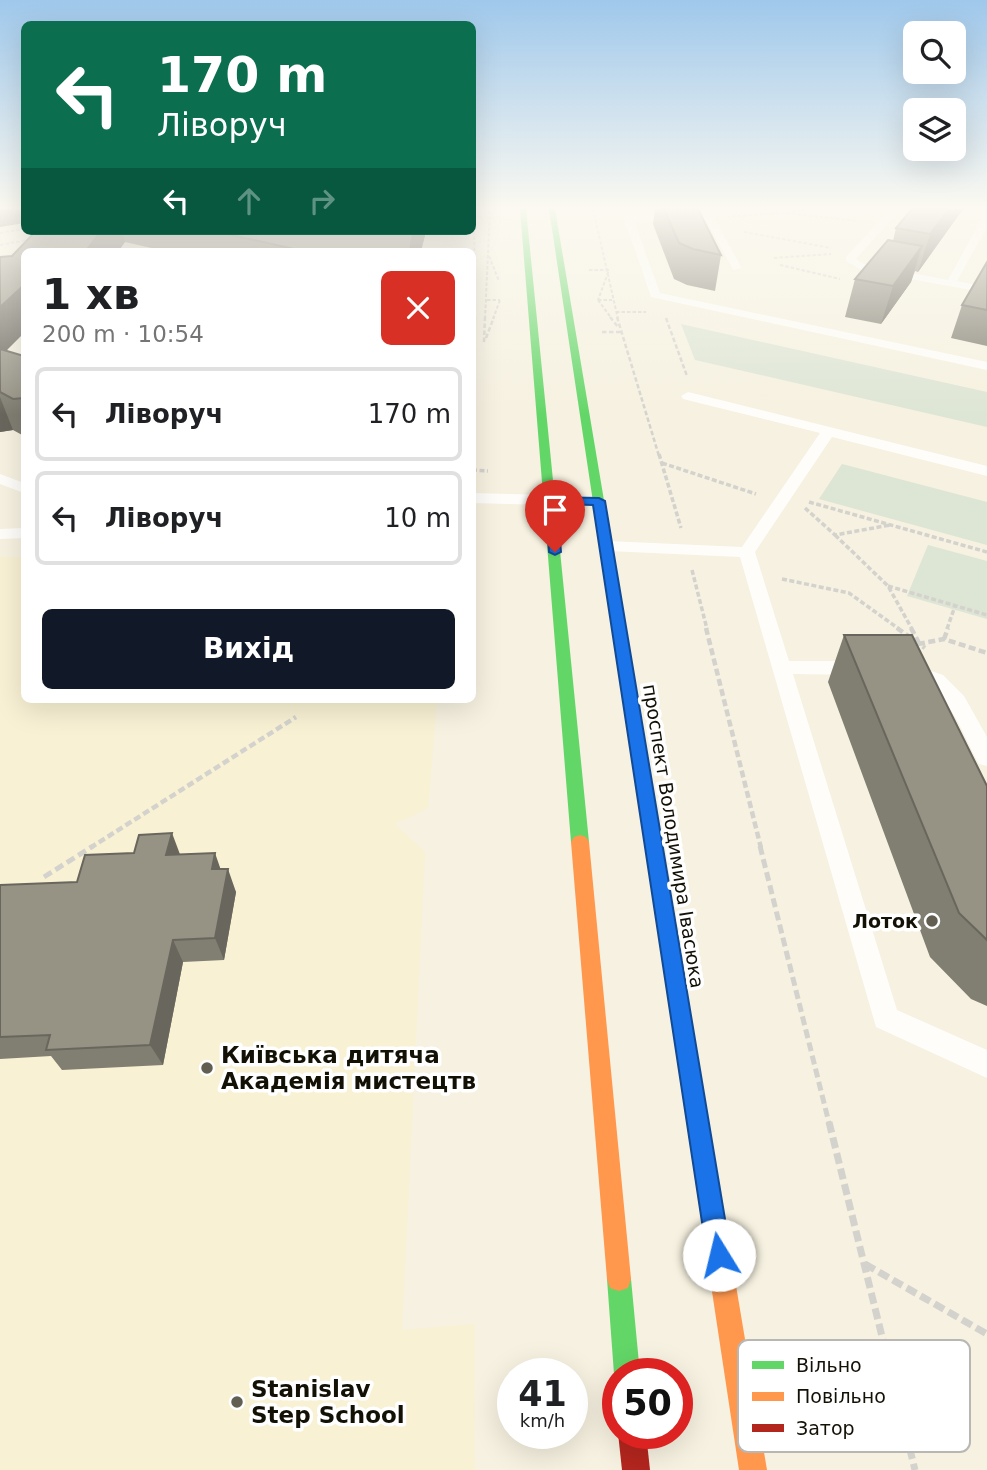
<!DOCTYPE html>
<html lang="uk">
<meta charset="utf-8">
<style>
:root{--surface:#fff;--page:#f2f2f2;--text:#202124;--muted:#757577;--line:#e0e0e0;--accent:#111827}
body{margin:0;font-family:"DejaVu Sans",sans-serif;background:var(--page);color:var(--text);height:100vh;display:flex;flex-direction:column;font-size:26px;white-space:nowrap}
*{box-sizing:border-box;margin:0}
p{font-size:23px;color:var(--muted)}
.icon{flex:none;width:38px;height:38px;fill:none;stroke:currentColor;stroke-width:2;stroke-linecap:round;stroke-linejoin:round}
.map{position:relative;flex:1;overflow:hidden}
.sheet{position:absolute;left:21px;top:248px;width:455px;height:455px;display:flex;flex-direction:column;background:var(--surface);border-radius:10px;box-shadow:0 7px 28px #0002}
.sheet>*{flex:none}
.hud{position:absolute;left:21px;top:21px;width:455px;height:214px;border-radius:10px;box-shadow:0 7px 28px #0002;background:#0b6e4f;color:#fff;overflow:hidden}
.fabs{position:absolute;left:903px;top:21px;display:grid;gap:14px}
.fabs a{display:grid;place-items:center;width:63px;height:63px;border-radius:10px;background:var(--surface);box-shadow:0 7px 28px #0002;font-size:35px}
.speed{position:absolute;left:497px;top:1358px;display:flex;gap:14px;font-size:35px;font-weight:700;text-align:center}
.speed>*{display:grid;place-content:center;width:91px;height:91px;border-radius:50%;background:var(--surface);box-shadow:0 7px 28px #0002;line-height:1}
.speed small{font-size:18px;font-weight:400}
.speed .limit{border:10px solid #d22;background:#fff;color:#111}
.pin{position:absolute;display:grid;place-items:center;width:60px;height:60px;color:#fff;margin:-72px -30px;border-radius:50% 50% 50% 0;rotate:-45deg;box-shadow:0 0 7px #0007}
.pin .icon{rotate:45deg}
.me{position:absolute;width:77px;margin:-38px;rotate:351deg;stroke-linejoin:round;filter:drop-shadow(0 0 5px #0008)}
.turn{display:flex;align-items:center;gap:24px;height:147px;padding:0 21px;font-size:32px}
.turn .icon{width:91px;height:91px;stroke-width:2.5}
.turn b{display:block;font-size:49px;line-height:60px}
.lanes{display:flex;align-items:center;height:66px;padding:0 21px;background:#0003;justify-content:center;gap:35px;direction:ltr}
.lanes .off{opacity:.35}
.round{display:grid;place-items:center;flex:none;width:74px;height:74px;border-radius:10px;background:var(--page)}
.overview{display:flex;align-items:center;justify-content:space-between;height:119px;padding:0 21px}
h1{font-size:42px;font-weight:700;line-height:52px}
.action{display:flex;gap:14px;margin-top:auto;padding:14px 21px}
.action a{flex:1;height:80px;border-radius:10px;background:var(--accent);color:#fff;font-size:28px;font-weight:700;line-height:80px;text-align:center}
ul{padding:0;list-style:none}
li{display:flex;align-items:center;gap:21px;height:94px;margin:0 14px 10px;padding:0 7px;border:4px solid var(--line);border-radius:10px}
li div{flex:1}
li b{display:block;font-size:26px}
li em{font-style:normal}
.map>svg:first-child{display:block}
</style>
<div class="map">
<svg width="987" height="1470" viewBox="0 0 987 1470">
<rect width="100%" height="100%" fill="#f6f1e0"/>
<!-- built -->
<path fill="#f8f1d4" d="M0 557H24V700H437L428 808 395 824 425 852 402 1330 475 1324V1470H0Z"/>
<!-- green -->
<path fill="#dde5d4" d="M681 324 987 392V427L695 360Z
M842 464 987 502V545L819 499Z
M928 545 987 561V619L907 596Z"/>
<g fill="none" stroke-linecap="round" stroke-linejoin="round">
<!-- path-far5 -->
<path stroke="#d4d2cd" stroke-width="2" stroke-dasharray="3.5 2" stroke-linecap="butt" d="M474 209 475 319
M593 209 618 319
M763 209 777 211
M792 212 808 209
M732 216 788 213 856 221
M744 232 831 248
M0 233 24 229
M0 245 28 240
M489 256 499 281
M774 258 831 254
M780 265 840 279
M589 270H609L598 300
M487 300H500
M598 300 612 319
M598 300H612
M616 312H646
M485 319 490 209
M493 319 500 300"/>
<!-- path-far4 -->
<path stroke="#d4d2cd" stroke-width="2.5" stroke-dasharray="4.5 2.5" stroke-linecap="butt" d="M610 317 618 327
M617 317 659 456
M666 318 687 376
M602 332H622
M486 338 494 317
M484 342 485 317
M472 419 475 317"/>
<!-- path-far3 -->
<path stroke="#d4d2cd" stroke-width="3.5" stroke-dasharray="5 2.5" stroke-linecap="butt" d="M659 454 681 528
M662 463 756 494
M472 470 488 471
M809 502 987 552
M805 508 835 535 890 525
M835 535 888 586 912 629
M692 570 707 629
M782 579 849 593 899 629
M888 586 987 615
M947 629 955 606"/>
<!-- path-far2 -->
<path stroke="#d4d2cd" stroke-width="4.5" stroke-dasharray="7 3.5" stroke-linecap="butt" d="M706 628 761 848
M897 628 925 648
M911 628 919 643
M944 639 948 628
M918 644 944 639 987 653
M90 848 296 717"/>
<!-- path-far1 -->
<path stroke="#d4d2cd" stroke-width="5" stroke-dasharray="9 4.5" stroke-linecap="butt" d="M760 846 829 1123
M44 877 93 846"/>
<!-- path -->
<path stroke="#d4d2cd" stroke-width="7" stroke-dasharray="11 5" stroke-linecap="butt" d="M829 1122 915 1470
M865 1264 987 1334"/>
<!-- lane -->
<path fill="#fefdfa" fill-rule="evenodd" d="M621 209H629L632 215 714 218 742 268 733 270 708 223 634 221 660 293 987 362V370L651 297Z
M890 209H900L856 259 864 264 948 280 982 218 987 215V227L957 281 987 287V293L861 270 846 261V257Z
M688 392 987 466V476L832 437 755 552 789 661H859L869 668 859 675 793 674 897 1010 987 1050V1078L876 1027 740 557 608 551 600 546 608 541 742 547 820 433 683 399 681 396Z
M0 474 24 483V493L0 484Z
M472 493 550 495 558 500 550 505 472 503Z
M24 528V538L0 539V529Z
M905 662 943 675 964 696 987 737V766L979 764C955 720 951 688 898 674L895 669Z"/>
<!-- fast -->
<path fill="#63d668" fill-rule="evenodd" d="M520 209H526L589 842 586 847 580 849 574 847 571 842Z
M549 209H555L687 994 684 1001 677 1003 670 1001 667 994Z
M619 1267 628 1270 631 1279 640 1374H618V1383L614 1374 607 1279 610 1270Z"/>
<!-- slow -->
<path fill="#ff974d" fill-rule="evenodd" d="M580 835 586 837 589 842 631 1279 628 1288 619 1291 610 1288 607 1279 571 842 574 837Z
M677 985 684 987 687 994 767 1470H739L667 994 670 987Z"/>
<!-- jam -->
<path fill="#b3261e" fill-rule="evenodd" d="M618 1433H646L650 1470H622Z"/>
</g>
<!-- wall -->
<path fill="#817e72" d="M655 209H698L721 255 715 291 687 285 674 279 653 224Z
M963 209 918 272 915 271 911 282 881 324 845 317 855 279 893 241 896 228Z
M36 231H426L421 251 416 252H169L125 242 24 252 7 351 24 356V436L13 430 0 432V257L12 256Z
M987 262V346L951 338 962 305Z
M844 635 987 786V1006L971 999 930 957 828 682Z
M180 854 220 869 236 892 224 960 183 962 163 1065 62 1070 51 1056 0 1059V885L77 882Z"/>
<!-- shaded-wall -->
<path fill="#69675d" d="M0 209H24V223L0 227Z
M949 209H963L918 272 930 234Z
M101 231H122L125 242 118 252H85Z
M413 231H426L421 251 416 252H410Z
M922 246 911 282 881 324 893 286Z
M24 285V333L0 357V307Z
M0 397 13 430 0 432Z
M172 833 181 857 166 855Z
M215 853 223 876 212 869Z
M228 869 236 892 224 960 215 938Z
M173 940 183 962 163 1065 150 1045Z"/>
<!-- building -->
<path fill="#969385" stroke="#69675d" stroke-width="2" d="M664 209H698L721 255 693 249 679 243Z
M912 209H949L930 234 896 228Z
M36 231H101L85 252H24V285L0 307V257L12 256Z
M213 231H413L410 252H308Z
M888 240 922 246 893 286 855 279Z
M987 262V310L962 305Z
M0 349 24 356V398L13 399 0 392Z
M844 635H912L987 786V940L959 913Z
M172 833 166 855 215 853 212 869H228L215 938 173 940 150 1045 46 1050 50 1035 0 1037V885L77 882 85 855 134 853 139 835Z"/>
<!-- sky -->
<linearGradient id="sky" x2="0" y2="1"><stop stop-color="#9fc8eb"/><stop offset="0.5" stop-color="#fbf9f1"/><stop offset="1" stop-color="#fbf9f1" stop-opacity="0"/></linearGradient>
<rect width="987" height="415" fill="url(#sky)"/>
<!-- route -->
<path fill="#1a73e8" stroke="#114b97" stroke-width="2" d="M546 497 599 498 605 501 731 1255 728 1264 719 1267 710 1264 707 1255 593 505 557 504 561 552 555 555 549 552Z"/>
<!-- markers -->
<g fill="#625f52" stroke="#fff" stroke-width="2.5">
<circle cx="932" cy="921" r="7"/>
<circle cx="207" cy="1068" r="7"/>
<circle cx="237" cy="1402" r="7"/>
</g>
<g text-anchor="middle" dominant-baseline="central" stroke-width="7" stroke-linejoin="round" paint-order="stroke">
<!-- street labels -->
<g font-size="19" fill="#131006" stroke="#fff">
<text transform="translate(674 836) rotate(81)">проспект Володимира Івасюка</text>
</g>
<!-- poi labels -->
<g font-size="19" font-weight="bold" fill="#131006" stroke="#fff" text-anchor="end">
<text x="918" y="921">Лоток</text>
</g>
<!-- near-poi labels -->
<g font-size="23" font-weight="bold" fill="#131006" stroke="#fff" text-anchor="start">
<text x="221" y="1055">Київська дитяча<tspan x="221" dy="26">Академія мистецтв</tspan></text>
<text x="251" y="1389">Stanislav<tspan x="251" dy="26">Step School</tspan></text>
</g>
</g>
<!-- legend -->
<rect x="738" y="1340" width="232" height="112" rx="10" fill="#fff" stroke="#b8b7b4" stroke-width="2"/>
<rect x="752" y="1361" width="32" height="8" fill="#63d668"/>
<rect x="752" y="1392" width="32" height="9" fill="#ff974d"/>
<rect x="752" y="1424" width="32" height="8" fill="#b3261e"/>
<g font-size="19" fill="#131006">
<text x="796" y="1372">Вільно</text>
<text x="796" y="1403">Повільно</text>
<text x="796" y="1435">Затор</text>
</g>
</svg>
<div class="fabs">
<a><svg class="icon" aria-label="search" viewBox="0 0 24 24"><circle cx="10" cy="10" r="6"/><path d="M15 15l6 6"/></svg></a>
<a><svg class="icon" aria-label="layers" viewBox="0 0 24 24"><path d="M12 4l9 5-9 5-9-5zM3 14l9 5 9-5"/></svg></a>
</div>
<div class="speed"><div>41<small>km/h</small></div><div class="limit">50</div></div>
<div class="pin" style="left:555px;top:552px;background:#d93025"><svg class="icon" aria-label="arrive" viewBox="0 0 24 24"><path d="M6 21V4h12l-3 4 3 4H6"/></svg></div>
<svg class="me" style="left:719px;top:1255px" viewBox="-20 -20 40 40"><circle r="19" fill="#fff"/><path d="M0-13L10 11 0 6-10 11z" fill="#1a73e8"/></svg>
<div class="hud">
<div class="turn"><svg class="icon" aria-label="left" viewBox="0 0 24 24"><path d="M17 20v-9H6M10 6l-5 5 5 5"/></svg><div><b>170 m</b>Ліворуч</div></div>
<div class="lanes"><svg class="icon" aria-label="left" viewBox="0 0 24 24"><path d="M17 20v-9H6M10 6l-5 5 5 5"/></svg><svg class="icon off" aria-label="ahead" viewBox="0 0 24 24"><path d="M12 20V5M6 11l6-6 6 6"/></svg><svg class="icon off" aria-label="right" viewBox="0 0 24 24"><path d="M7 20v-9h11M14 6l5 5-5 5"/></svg></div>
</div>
<section class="sheet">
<div class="overview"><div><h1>1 хв</h1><p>200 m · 10:54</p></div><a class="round" style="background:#d93025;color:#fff"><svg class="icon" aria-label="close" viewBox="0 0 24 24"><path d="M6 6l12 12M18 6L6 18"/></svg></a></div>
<ul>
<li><svg class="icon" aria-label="left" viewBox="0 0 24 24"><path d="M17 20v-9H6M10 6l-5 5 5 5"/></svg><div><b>Ліворуч</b></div><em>170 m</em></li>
<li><svg class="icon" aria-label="left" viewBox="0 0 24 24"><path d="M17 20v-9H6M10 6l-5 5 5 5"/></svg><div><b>Ліворуч</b></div><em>10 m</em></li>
</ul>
<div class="action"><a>Вихід</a></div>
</section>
</div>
